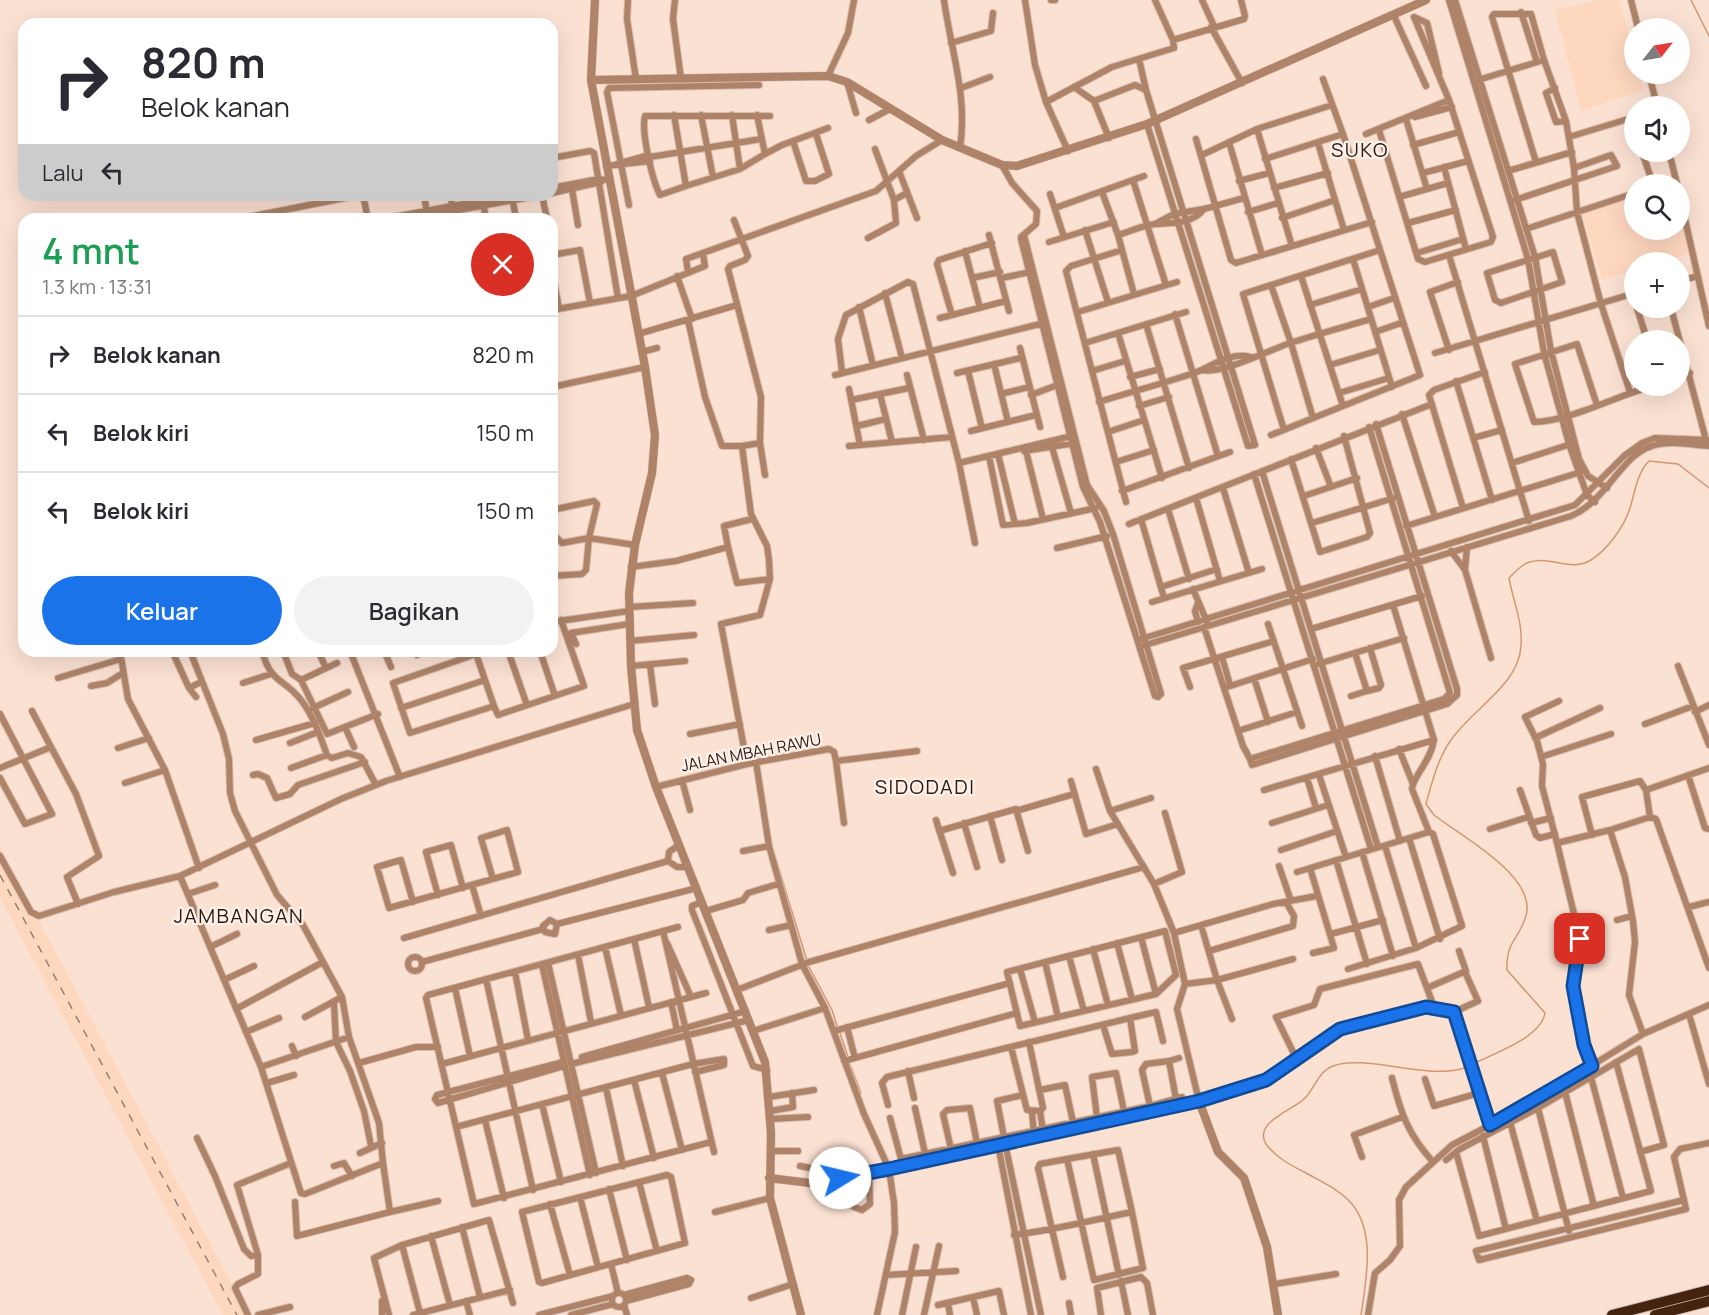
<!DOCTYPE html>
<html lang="id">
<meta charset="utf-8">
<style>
:root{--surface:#fff;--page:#f2f2f3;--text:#2b2b33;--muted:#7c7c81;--line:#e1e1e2;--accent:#1a73e8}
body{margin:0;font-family:Manrope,sans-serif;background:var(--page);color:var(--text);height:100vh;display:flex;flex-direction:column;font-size:22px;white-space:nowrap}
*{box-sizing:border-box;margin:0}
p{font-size:20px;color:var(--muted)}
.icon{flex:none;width:33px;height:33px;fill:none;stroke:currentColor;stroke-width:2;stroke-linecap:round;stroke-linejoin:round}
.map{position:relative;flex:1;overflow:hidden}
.side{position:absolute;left:18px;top:213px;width:540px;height:444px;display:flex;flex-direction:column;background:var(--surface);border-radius:18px;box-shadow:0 6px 24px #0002}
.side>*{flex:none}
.banner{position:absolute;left:18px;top:18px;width:540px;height:183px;border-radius:18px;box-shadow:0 6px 24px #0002;background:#fff;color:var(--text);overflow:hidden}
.needle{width:39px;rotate:59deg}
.buttons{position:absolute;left:1624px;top:18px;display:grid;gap:12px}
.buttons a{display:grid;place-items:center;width:66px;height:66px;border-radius:50%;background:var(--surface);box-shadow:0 6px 24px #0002;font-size:30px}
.pin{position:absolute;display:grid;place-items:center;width:51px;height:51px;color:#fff;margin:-26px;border-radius:12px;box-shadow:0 3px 9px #0006}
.me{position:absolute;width:66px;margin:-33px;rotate:81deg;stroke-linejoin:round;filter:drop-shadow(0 0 4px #0008)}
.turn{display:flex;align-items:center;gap:21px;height:126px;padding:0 24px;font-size:27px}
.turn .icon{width:78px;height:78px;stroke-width:2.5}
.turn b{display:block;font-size:42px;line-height:51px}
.then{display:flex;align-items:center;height:57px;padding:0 24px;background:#0003;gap:12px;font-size:22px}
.round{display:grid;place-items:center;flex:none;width:63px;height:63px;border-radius:32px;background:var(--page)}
.summary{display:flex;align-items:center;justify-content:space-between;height:102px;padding:0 24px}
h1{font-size:36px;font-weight:600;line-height:45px;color:#1e9e55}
.cta{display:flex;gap:12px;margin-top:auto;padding:12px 24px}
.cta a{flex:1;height:69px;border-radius:36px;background:var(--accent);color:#fff;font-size:24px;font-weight:600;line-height:69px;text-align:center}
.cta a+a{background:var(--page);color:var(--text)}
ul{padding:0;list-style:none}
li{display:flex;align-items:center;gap:18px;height:78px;padding:0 24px;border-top:2px solid var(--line)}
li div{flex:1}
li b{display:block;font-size:22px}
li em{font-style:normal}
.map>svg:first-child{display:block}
</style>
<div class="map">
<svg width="1709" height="1315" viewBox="0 0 1709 1315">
<rect width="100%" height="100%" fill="#fbe1d2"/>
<!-- built -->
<path fill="#fed7bf" d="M1598 0H1619L1635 58V74H1639L1644 90 1581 111 1555 10Z
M1635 193V230H1680V214L1692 253 1661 262H1635V270L1602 280 1581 209Z
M0 847 248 1315H223L0 898Z"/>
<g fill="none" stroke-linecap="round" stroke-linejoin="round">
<!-- stream -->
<path stroke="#d39772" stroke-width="1.5" d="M1691 0 1709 36
M775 856 807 961
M808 965 832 1010 838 1029
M840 1033 848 1057
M849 1062 861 1093
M1473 1064C1494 1053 1541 1038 1545 1013L1507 970C1506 942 1517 941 1525 919 1541 878 1462 837 1434 815L1426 804C1432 782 1438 758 1451 740 1472 709 1519 685 1521 646 1523 622 1513 601 1509 578 1514 573 1520 566 1527 563 1548 554 1570 573 1591 560 1608 549 1624 527 1630 508 1635 492 1637 473 1649 461L1678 464 1709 488
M1361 1315C1366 1281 1376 1233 1352 1204 1340 1190 1322 1182 1306 1173 1292 1166 1275 1157 1266 1144 1258 1131 1270 1121 1280 1115 1288 1109 1300 1104 1306 1097 1315 1087 1319 1071 1333 1066 1366 1053 1435 1083 1469 1066"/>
<!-- minor casing -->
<g stroke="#d5bdb0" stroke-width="8">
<path id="minor" d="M628 0 627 19 636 79
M675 0 673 19 681 79
M944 0C951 51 968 96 960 148
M1025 0 1035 65 1046 102 1068 151
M1051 0H1055
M1155 0 1173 40
M1202 0 1214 26
M1449 0 1528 259 1544 353 1569 444 1587 495 1595 502
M1455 0 1535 257 1551 351 1579 459 1588 476 1607 488
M1631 0 1638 28
M1521 12 1537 62
M1394 16 1426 86
M1211 27 1242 83
M951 43 991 31 993 13
M1139 59 1146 90 1255 445 1248 446 1147 124
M1649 74 1657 106
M828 76 848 33 854 0
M1478 80 1544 60
M847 82 856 113
M1074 87 1094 101 1109 138
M961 88 990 77
M1555 88 1546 93 1556 122 1566 121
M1094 101 1135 85 1146 90
M1046 102 1112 67 1174 48 1173 40 1244 19 1245 16 1241 0
M674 115 686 186 660 195C652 180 641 131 645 116H770
M701 115 713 177
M732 115 740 169
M1415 117 1452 107
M1406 119 1427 189
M869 120 890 109
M1257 129 1292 246
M1379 130 1418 259 1425 262 1491 242 1493 237 1449 100 1414 17 1427 23 1439 73
M1366 134 1449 100
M1569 137 1628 119 1633 121 1635 129
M1196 139 1231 260 1236 263 1372 222
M793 141 806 181H815L829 174 816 134
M1229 142 1262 255
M1318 143 1344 230
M1413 145 1459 132
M875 149 894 200
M1642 152 1653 184
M1669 152 1677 184
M765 154 782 145 828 128
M1202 155 1257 129 1332 105
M650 157 761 139
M552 158 590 151 594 153 618 298
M1265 159 1343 134
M1536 162 1492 17 1494 14H1531L1544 60 1566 121 1574 168 1577 212 1601 304 1630 392
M617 164 649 155
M1002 165 1012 183 1037 211 1036 224 1021 237V239L1083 487 1100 522 1155 696 1158 697 1161 694 1113 534 1104 511 1087 485 1024 235
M606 166 650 161
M1444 167 1466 249
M899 171 917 218
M1508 171 1572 152
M1423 173 1468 161
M1133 180 1166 285
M1239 181 1269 173
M1662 184 1676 181
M686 186 740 169 765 154 757 115
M552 188 598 179 609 180
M1274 188 1328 173
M572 189 578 225
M1102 192 1118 235 1134 294
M552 193 601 182
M1050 194 1064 237
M363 195 368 219
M424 195 427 213
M450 195 455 219
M512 196 516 219
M1399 197 1448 183
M1680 197 1709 326
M1515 200 1617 166 1611 155 1574 168
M483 202 486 219
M629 205 607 92 609 88 759 85
M1055 208 1144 176
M1248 212 1278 203
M1282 218 1335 200
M238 219 360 195
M383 219 511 195
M409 219 542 195 547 219
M734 220 748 256 745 260 730 266 728 269 761 397 760 443 742 446 751 514 767 546 769 560 770 579 760 615 721 624 747 764
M1408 223 1456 210
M1155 224 1174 214 1204 209 1244 198
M1526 229 1635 193
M1085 230 1108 302
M989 235 1009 311
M1118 235C1129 232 1143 225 1155 224 1171 223 1193 224 1204 209
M868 238 896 223 894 200 907 193
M1049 242 1114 222
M992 243 939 260 937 264 952 315 1006 301
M1122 250 1071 266 1066 271 1126 502
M965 251 980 308
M1553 252 1562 282 1501 303 1495 300 1487 273Z
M1417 253 1463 239
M552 255 580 250 590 303
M1449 255 1529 521
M1353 259 1392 387
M552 270 559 309
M688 272 686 259 876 191 916 156 942 140
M677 276 692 319
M1301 276 1343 406
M972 278 1000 272
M1002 278 1030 272
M1680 281 1698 276
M1271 285 1291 343 1313 418
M885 293 902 358
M1310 305 1362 289
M859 307 873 365
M1368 307 1394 298
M1637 308 1647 340
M1671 308 1706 440
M552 310 631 296 705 266 703 254
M1078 312 1177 282
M1175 314 1218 456
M940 318 952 315
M688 320 705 397 722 446H742
M1146 324 1189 468
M1375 332 1401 323
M1118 333 1162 478
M638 334 737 305
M1085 343 1186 312
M1020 348 1040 427
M1449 350 1430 292 1458 282
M642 352 657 348
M1435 353 1635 293
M994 364 1008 422
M1330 365 1380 350
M1202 370C1220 375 1270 350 1290 343 1317 334 1344 327 1371 319
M968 371 982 428
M1092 371 1125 361
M842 372 838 339 846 315 908 282 913 284 959 463 975 543
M957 373 1021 358
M835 375 1044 323
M907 375 924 440
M1680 376 1690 373
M1130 377 1160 369
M1456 381 1492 500
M552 387 645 367
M849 389 860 445
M1339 393 1389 378
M880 394 892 442
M1001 394 1029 387
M1031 395 1060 384
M851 400 909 388
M1099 402C1130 392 1162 384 1194 373 1212 367 1229 351 1251 357
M1597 405 1577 344 1515 364 1534 422C1571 421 1616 396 1652 386
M1139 406 1169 397
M1402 414 1435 517
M857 426 886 419
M1369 427 1450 693 1444 699 1250 759 1252 765 1447 704 1457 695V689L1376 424
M1284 430 1243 294 1380 250
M971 431 1036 415
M1108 432 1144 420
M1271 435 1420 375 1343 134 1323 79
M1473 438 1502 430
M760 443 765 475
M849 446 952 437
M1025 447 1043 519
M1052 447 1071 513
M1316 448 1331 487
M1024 451 1076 443
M998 454 1015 524
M989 456 1003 525 1027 523 1096 508
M1291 459 1320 552 1367 537 1370 533 1344 436
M1116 462 1154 450
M959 463 1072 436
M1512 463 1571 444
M1262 471 1378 847
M1254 474 1371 849
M1223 488 1249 573
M1122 491 1230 452
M1304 496 1357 478
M1196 498 1220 581
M1463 508 1429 395 1434 390 1485 372
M1168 509 1189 579
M552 510 594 501 597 504 589 538 586 570 582 574 552 576
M1141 519 1164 598
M1312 523 1394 498
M1129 524 1432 404
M1406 526 1581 472
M552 533 562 543 589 538 635 545
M728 547 724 526 752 519
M1057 548 1107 536
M1451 551 1465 570 1467 547
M631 567 676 561 728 547 737 583 770 579
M1465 570 1491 658
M1161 587 1217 569
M1193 589 1207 622
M1152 602 1262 569
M1393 605 1434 740C1431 761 1413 776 1412 789L1429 832
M629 607 693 603
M552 622 629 611
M1198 622 1195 611 1198 603
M1268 624 1302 726
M1204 627 1243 746 1250 759
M1311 629 1422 596
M1141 639 1575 505 1624 456 1642 443 1655 438 1709 440
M630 641 694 635
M576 644 571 633 629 624
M1142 646 1571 516C1607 501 1621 455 1652 446 1669 440 1692 445 1709 446
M120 651 128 699 165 770 199 868
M172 651 189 688
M262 651C271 684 284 678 301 700 314 717 320 736 327 755L332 758 348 753 361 757 376 785
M283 651 292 674 301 680 337 663
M318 651 326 668
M350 651 400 777
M384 651 391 667
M416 651 417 655
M477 651 476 654 393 683 410 733 494 706 498 715 584 686 561 620
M508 651 527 705
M540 651 555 696
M1355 653 1367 691 1379 688 1381 685 1370 648
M476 654 494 706
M1222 657 1230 685
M1318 664 1404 638
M650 665 655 704
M631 666 685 661
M1678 666 1709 745
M58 678 121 659
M1254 678 1268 722
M301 680 327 734 378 714
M243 683 271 674
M91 686 107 683 123 673
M1190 687 1183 668 1274 641
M1224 688 1313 659
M1351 696 1367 691
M196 697 189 688 201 682
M313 708 348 692
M401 708 485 680
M1695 712 1709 705
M0 714 52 814 25 824 0 778
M1645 724 1693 706
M345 727 354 747
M1238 731 1297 712
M690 734 740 724
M1535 738 1600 708
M256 740 315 723
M290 743 318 732
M51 747 76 794 99 856 67 877 78 904
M118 748 149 738
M1399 749 1413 784
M1375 756 1400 841
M1541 757 1611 734
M836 761 844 823
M756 762 769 846 802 964 825 1008 864 1114 889 1169 894 1203 895 1232 877 1315
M0 768 51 747 32 711
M291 768 327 755
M1096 769 1110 811 1154 884 1174 933 1185 984 1177 1009 1199 1101 1266 1080 1340 1029 1426 1007 1454 1012 1478 1001 1465 972
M253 775 258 774 267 778 276 798 290 794 298 785 365 762
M1319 775 1346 857
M1688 775 1705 828 1709 829
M1307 778 1316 808
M682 780 690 810
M1071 781 1086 834 1118 824
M125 783 165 770
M656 787 747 764 829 749 834 752 836 761 917 751
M1264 790 1434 740
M1520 790 1536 835 1540 838 1555 834
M1646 790 1709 768
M1016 811 1074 794
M1110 811 1151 798
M990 816 1002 860
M936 820 953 873
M964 823 977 867
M1272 823 1328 805
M1531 823 1551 818
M1490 829 1528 817
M1610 830 1625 877 1633 921 1635 942 1629 995 1643 1034 1709 1005
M939 831 1016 809 1028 851
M1592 835 1582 797 1640 781 1646 790 1650 817 1656 819 1709 968
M1409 838 1440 939
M1557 843 1542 786 1543 764 1537 741 1525 717 1559 701
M679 845 669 852 668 861 677 867H688
M1385 846 1416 948
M1281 850 1337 831
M743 851 769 846
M1362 852 1393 956
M0 856 31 912 39 916 114 892 180 876 341 799 386 781 634 704
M1336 860 1367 964
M1279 866 1291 901
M1310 868 1334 948 1313 953
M1297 872 1429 832 1433 834 1462 926 1416 948 1348 969
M180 876 261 1067 301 1193 305 1194 383 1163 379 1123 349 1037 342 997 303 925 277 895 235 811 230 793 229 759 223 734 190 651
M1154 884 1182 872 1165 813
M472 885 481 916
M188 894 215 885
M438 895 426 852 451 845 463 888
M413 902 401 860 377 867 389 908 518 872 507 830 481 838 493 879
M702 902 692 906V910L753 1066 767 1070
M1689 907 1709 902
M706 911 743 900 748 893 778 884
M1617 920 1632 916
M557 924 555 934 545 932 543 926 550 920 557 924 697 888
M1201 925 1217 980 1293 959
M678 927 428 995 426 998 474 1204 711 1142
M769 930 791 925
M663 931 714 1152
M1165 931 1176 975 1156 994 1020 1026 1007 972Z
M1174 933 1273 904 1317 896
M1331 934 1383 920
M1141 937 1156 994
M404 938 668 861
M634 939 649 1007
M667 943 691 997
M1117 943 1132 999
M210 947 237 934
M605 947 621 1015
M1093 949 1108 1005
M1209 951 1293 926 1294 916 1286 902
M578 955 591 1022
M1069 956 1084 1011
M408 964a7 7 0 1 1 14 0a7 7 0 1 1-14 0Z
M422 962 543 929
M1045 962 1058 1017
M548 963 596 1173
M542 965 590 1175
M1020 969 1035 1022
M515 972 528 1040
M486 979 533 1190
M224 980 254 966
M1185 984 1217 980 1232 1019
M455 988 470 1056
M1427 988 1466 971 1459 951
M737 990 809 962 1144 867
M671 1002 677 1030
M334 1003 336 1042 350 1071 364 1111 371 1146
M236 1009 323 962
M1454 1012 1490 1129
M1689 1014 1709 1084
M305 1017 342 997
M1103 1025 1112 1054 1132 1052 1135 1051 1130 1018
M847 1027 855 1058
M753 1031 825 1008
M834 1031 1010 983
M246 1032 279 1018
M292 1046 296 1056
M1011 1047 1027 1110 1040 1111 1043 1108 1029 1042
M582 1057 746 1011
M1297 1060 1276 1017 1314 1005 1320 989 1418 964 1434 1007
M844 1061 1017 1013
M1169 1061 1179 1058
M563 1062 437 1095 435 1099 438 1103 564 1066
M359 1063 416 1047H438
M442 1064 706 993
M571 1064 749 1020
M1592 1066 1584 1045 1573 986 1580 939 1557 843 1610 830 1650 817
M261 1067 349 1037
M908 1071 914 1098
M662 1073 682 1150
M1591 1077 1623 1198
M1392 1078C1401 1114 1408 1134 1433 1162
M1425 1079 1434 1106 1479 1093
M634 1080 654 1158
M267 1083 294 1075
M606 1088 623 1166
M1040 1090 1065 1085 1073 1122
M1565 1092 1594 1206
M769 1097 814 1090
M542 1104 561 1182
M888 1105 882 1083 887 1077 1130 1018 1156 1012 1163 1041
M1150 1106 1142 1070 1146 1064 1169 1061 1176 1099
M915 1108 925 1153
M1538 1108 1569 1231
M770 1111 793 1107 792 1093
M1040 1111 1043 1131
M1032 1112 1034 1135
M1097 1117 1092 1077 1116 1073 1124 1111
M890 1118 901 1159 1150 1106 1182 1097
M770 1119 808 1117
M485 1120 504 1198
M1510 1122 1537 1221
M456 1127 693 1064 724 1059V1065L695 1072
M1483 1136 1506 1229
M1004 1137 997 1101 1023 1095
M197 1138 215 1176 244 1249 251 1256 258 1255
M1005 1143 1041 1315
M998 1145 1031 1315
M951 1149 943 1114 947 1110 970 1108 977 1143
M771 1151H798
M1456 1152 1479 1236 1651 1191 1616 1062
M360 1153 382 1143
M1093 1154 1119 1275
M1362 1157 1354 1135 1402 1117
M1067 1159 1118 1150 1132 1212
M1446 1160 1460 1149 1538 1108 1639 1049 1664 1145 1640 1152
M334 1166 344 1163 352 1176
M800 1166 821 1170 824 1180
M667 1175 671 1177 685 1243 542 1283 539 1282 522 1212Z
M851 1176 854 1207 862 1210 870 1204 869 1173
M639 1182 657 1251
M609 1189 627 1260
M580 1197 598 1267
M1684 1200 1476 1251 1479 1260 1686 1209 1674 1157 1680 1149 1709 1143
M295 1202 297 1236 390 1212 383 1163
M550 1204 570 1275
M390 1212 438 1201
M715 1212 770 1198
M462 1227 480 1297
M1014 1235C1054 1230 1093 1220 1132 1212L1143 1268 1094 1280 1067 1159 1040 1164 1038 1168 1063 1277
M431 1236 450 1305
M402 1245 420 1313
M611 1264 618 1293
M886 1275 956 1271
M1121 1281 1128 1315
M1275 1284 1336 1274
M612 1300a7 7 0 1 1 14 0a7 7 0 1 1-14 0Z
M624 1295 687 1278 691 1280 689 1284 626 1301
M973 1297 977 1315
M751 1298 793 1284
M466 1301 470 1315
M948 1303 950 1315
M1069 1303 1071 1315
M624 1305 627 1315
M938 1305 999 1291 1004 1315
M248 1315 235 1288 238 1284 258 1274V1255L237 1185 291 1163
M258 1315 290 1307
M382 1315V1301
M389 1315 374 1258 402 1245 489 1220 513 1303
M413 1315 510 1290
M539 1315 613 1296
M571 1315 613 1304
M902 1315 916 1247
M924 1315 939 1246
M1101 1315 1097 1288 1141 1277 1147 1283 1153 1315
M1368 1315 1375 1273 1390 1260 1400 1246 1399 1200 1406 1187 1452 1145 1519 1110 1643 1034"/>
</g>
<!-- tertiary casing -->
<g stroke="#d5bdb0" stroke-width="9">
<path id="tertiary" d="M595 0 591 80 645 367 655 435 652 473 635 545 629 593 631 666 637 730 656 787 765 1062 771 1133 770 1198 801 1315
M591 80 828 76 847 82 942 140 1002 165 1017 166 1147 124 1426 0
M769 1178 810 1183 869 1173 1199 1101 1218 1152 1244 1178 1267 1247 1278 1315"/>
</g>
<!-- motorway casing -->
<g stroke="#d5bdb0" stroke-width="12">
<path id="motorway" d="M1612 1315 1709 1290
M1655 1315 1709 1301"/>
</g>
<!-- minor -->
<use href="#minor" stroke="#ae8368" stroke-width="6"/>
<!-- tertiary -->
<use href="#tertiary" stroke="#ae8368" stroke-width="8"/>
<!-- motorway -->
<use href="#motorway" stroke="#44240e" stroke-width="10"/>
<!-- rail -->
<path stroke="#938075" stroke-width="1.5" stroke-dasharray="8 8" stroke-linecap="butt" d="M0 875 237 1315"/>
</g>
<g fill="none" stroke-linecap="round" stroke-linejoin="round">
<!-- route casing -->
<g stroke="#114b97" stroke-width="15">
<path id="route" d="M840 1178 889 1169 1199 1101 1266 1080 1340 1029 1426 1007 1454 1012 1490 1125 1592 1066 1584 1045 1573 986 1580 939"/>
</g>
<!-- route -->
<use href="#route" stroke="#1a73e8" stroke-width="10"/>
</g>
<g text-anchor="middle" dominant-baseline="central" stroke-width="4.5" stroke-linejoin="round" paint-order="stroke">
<!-- street labels -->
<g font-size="16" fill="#271b14" stroke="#fff1ea">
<text transform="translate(751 752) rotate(-11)">JALAN MBAH RAWU</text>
</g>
<!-- quarter labels -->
<g font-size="20" letter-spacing="1.5" fill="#271b14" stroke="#fff1ea">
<text x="1360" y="149">SUKO</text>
<text x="925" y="786">SIDODADI</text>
<text x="239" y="915">JAMBANGAN</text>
</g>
</g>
</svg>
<div class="buttons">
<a><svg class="needle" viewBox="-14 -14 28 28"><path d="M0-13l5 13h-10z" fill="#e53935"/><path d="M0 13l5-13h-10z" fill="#7c7c81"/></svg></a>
<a><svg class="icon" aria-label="sound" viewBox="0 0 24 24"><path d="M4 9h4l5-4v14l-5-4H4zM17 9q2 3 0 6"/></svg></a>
<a><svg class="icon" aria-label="search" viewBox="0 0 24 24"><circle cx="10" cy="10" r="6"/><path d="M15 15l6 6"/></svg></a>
<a>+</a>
<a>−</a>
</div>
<div class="pin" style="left:1580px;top:939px;background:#d93025"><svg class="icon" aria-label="arrive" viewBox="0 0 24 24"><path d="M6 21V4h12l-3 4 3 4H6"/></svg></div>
<svg class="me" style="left:840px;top:1178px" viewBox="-20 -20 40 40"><circle r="19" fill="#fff"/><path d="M0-13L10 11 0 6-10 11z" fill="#1a73e8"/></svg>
<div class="banner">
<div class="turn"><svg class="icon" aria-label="right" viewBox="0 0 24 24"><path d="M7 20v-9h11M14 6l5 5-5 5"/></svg><div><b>820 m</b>Belok kanan</div></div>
<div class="then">Lalu<svg class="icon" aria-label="left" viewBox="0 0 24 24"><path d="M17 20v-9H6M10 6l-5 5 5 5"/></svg></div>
</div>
<section class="side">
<div class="summary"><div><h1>4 mnt</h1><p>1.3 km · 13:31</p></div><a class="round" style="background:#d93025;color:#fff"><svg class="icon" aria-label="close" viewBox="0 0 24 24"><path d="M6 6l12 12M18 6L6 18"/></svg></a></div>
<ul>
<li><svg class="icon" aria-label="right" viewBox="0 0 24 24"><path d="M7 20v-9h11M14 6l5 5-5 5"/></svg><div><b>Belok kanan</b></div><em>820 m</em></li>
<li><svg class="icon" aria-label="left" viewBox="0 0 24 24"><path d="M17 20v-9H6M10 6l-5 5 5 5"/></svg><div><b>Belok kiri</b></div><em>150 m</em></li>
<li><svg class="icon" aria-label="left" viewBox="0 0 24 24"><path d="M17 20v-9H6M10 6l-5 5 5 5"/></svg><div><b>Belok kiri</b></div><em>150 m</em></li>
</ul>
<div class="cta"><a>Keluar</a><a>Bagikan</a></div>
</section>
</div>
